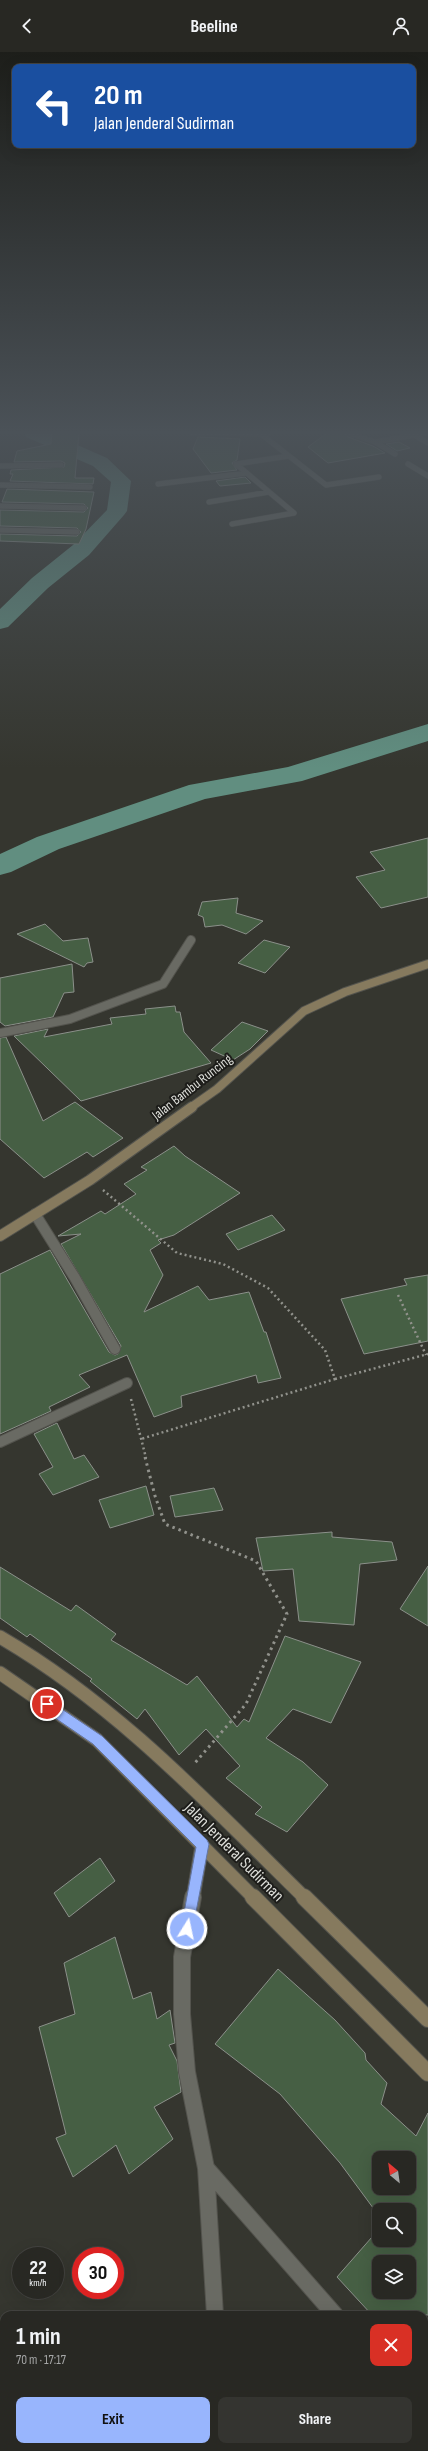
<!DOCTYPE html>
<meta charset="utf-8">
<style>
:root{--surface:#282823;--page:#343430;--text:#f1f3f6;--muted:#a5a6a6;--line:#444441;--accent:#98b5fd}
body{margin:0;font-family:"Sofia Sans Condensed",sans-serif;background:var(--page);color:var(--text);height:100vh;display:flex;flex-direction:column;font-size:15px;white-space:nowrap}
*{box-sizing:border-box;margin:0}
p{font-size:13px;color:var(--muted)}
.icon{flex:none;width:22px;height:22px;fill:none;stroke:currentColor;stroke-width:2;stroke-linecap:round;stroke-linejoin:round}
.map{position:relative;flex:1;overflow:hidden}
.drawer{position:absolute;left:0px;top:2259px;width:428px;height:140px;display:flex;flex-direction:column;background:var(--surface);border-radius:12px 12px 0 0;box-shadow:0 4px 16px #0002,0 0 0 1px var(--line)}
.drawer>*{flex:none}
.banner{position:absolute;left:12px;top:12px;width:404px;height:84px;border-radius:8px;box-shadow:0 4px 16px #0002,0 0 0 1px var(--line);background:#1a4fa0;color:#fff;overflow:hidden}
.needle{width:26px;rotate:331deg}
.fabs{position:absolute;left:372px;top:2099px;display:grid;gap:8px}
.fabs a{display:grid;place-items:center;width:44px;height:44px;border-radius:8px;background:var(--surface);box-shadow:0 4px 16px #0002,0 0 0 1px var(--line);font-size:20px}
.speed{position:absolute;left:12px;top:2195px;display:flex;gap:8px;font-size:20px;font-weight:700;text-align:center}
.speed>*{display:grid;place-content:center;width:52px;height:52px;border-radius:50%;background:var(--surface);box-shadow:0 4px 16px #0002,0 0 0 1px var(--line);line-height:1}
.speed small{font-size:10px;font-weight:400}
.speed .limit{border:6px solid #d22;background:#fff;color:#111}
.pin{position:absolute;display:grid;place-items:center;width:34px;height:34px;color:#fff;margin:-17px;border:2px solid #fff;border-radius:50%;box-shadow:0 1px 4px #0007}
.me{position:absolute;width:44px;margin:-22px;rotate:10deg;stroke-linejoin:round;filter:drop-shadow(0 0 3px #0008)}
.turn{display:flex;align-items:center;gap:14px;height:84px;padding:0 16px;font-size:18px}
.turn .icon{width:52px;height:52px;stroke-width:2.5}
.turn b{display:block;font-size:28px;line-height:34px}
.round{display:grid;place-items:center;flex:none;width:42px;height:42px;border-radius:8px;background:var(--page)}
.headline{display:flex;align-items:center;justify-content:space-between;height:68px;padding:0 16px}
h1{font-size:24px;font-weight:700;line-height:30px}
.primary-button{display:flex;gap:8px;margin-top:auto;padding:8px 16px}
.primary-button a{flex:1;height:46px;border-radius:8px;background:var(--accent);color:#111;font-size:16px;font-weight:700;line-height:46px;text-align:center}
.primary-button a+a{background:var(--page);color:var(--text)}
header{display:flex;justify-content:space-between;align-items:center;height:52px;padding:0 16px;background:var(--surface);font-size:18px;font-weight:700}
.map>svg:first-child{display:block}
</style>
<header><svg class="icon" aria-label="back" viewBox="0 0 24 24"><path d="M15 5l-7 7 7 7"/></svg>Beeline<svg class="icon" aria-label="person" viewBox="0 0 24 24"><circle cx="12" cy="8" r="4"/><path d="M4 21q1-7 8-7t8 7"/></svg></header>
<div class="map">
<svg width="428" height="2399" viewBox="0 0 428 2399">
<rect width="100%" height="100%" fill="#35362f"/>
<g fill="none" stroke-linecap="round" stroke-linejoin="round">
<!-- river -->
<path fill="#618e80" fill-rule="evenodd" d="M24 381H50L107 406 131 429 127 459 124 463 89 503 48 536 8 575 0 577V557L32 526 73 493 107 458 111 430 93 414 26 385Z
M428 672V689L302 729 205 747 59 797 11 820 0 823V802L37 785 189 733 288 715Z"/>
</g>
<!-- building -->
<path fill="#465f44" stroke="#8b908a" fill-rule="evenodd" d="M52 381H79L75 426H94L93 432 10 429 13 422H10L11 418 64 415 65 411 61 409 14 410 17 399 51 392Z
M327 381H345L348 385 373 394 385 401 328 411 308 395Z
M198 385 240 387 237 408 232 411 237 418 211 421 193 397Z
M399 390 410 396 397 399 386 392Z
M245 425 251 431 220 434 216 429Z
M7 437 94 440 86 477 79 492 0 489V482L77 484 81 480 77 476 0 474V458L84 460 88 456 84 452 2 450Z
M428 786V845L381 856 356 825 385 818 370 800Z
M238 846 236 861 263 869 246 882 222 873 205 875 203 865 198 863 202 850Z
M45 872 63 889 88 886 93 910 87 911 84 915 17 882Z
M264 888 290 895 265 921 238 911Z
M72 912 74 940 64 941 53 965 5 974 0 970V926Z
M175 954 176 960H180L184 980 211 1011 81 1049 14 984 48 977 44 985 112 972 110 966 146 962 145 957Z
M242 970 268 979 250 997 233 1008 211 998Z
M6 985 43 1069 75 1050 123 1086 93 1105 87 1100 44 1126 0 1087V986Z
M174 1094 185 1104 240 1141 174 1183 158 1188 161 1191 150 1198 163 1223 144 1260 198 1234 209 1248 249 1240 264 1280H266L281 1326 258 1331 256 1323 181 1344 182 1355 154 1365 127 1303 79 1323 90 1335 49 1355 51 1359 0 1382V1222L50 1198 109 1300 115 1303 118 1302 121 1294 61 1192 81 1182 58 1184 101 1159 105 1162 136 1142 124 1132 147 1118 141 1115Z
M272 1163 285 1178 238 1198 226 1182Z
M428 1223V1289L364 1302 341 1247 407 1233 404 1227Z
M57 1371 74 1407 84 1403 99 1425 53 1443 39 1422 53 1415 34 1382Z
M146 1434 154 1463 110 1476 99 1448Z
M214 1436 223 1458 175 1465 170 1444Z
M332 1480V1485L392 1490 397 1508 360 1512 354 1573 299 1569 293 1517 263 1519 256 1486Z
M428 1514V1574L400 1557Z
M0 1515 71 1559 76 1553 116 1582 111 1588 187 1633 197 1624 237 1675 244 1667 249 1670 285 1584 361 1610 331 1671 293 1657 266 1686 303 1710 328 1733 287 1780 255 1762 262 1755 226 1726 240 1714 206 1677 179 1703 145 1657 137 1667 90 1629 92 1627 30 1582 27 1585 0 1566Z
M100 1806 115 1829 69 1865 54 1841Z
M115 1885 133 1947 151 1940 157 1967 170 1958 175 1991 169 1993 177 2009 181 2040 154 2055 173 2087 129 2122 116 2093 73 2125 56 2086 66 2082 39 1975 75 1962 64 1911Z
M278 1917 335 1968 365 2001 366 2008 387 2031 381 2052 416 2084 428 2061V2263H372L337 2225 379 2177V2188H409V2158H379V2164L340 2111 280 2042 215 1992ZM379 2106H409V2136H379ZM379 2210H409V2240H379Z"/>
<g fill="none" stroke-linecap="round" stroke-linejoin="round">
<!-- street-far4 casing -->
<g stroke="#53534d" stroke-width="6">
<path id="street-far4" d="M192 381 268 382
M349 381 375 390 426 381
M261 382 326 433 379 425
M414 383 428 391
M375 390 395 402
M289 404 236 412 294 461
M408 412 428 424
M0 414 61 413
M158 432 247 421
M0 433 90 435
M209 450 269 440
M0 454 84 456
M232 472 294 461
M0 478 77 480"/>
</g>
<!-- street-far3 casing -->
<g stroke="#53534d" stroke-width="10">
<path id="street-far3" d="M0 981 70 967 163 932 191 888"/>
</g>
<!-- street-far2 casing -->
<g stroke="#53534d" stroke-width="12">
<path id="street-far2" d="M35 1162 75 1226 115 1297
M0 1390 127 1331"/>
</g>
<!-- street-far1 casing -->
<g stroke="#53534d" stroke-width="15">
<path id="street-far1" d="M193 1846 202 1793"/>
</g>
<!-- street casing -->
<g stroke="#53534d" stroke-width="18">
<path id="street" d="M193 1845 182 1905V1962L187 2020 206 2116 215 2263
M206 2116 335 2263
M424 2369 428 2374
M204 2399 205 2395"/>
</g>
<!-- secondary-far3 casing -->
<g stroke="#53534d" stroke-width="10">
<path id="secondary-far3" d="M190 1056 217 1037 304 959 345 940 428 912"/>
</g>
<!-- secondary-far2 casing -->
<g stroke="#53534d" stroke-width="12">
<path id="secondary-far2" d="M0 1184 90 1128 192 1055"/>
</g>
<!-- secondary-far1 casing -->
<g stroke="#53534d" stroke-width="15">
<path id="secondary-far1" d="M0 1585C117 1653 209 1752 305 1846
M0 1621 97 1688 254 1846"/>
</g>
<!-- secondary casing -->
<g stroke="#53534d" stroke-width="18">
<path id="secondary" d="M253 1845 428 2021
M304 1845 428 1967"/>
</g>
<!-- path-far1 -->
<path stroke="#91928c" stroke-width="2.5" stroke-dasharray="2 3" stroke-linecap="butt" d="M103 1138 177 1201 223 1212 268 1236 325 1298 335 1327 141 1387
M398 1243 426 1303
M335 1327 428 1302
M131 1347 146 1406"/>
<!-- path -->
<path stroke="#91928c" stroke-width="3" stroke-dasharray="2.5 4" stroke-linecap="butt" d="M145 1405 155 1444 165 1472 256 1509 287 1562 246 1652 194 1712"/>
<!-- street-far4 -->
<use href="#street-far4" stroke="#696a63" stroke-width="5"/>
<!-- street-far3 -->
<use href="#street-far3" stroke="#696a63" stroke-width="8"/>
<!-- street-far2 -->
<use href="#street-far2" stroke="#696a63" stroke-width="10"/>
<!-- street-far1 -->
<use href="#street-far1" stroke="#696a63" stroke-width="13"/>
<!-- street -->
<use href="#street" stroke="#696a63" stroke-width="16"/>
<!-- secondary-far3 -->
<use href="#secondary-far3" stroke="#867a5e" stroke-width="8"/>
<!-- secondary-far2 -->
<use href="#secondary-far2" stroke="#867a5e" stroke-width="10"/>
<!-- secondary-far1 -->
<use href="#secondary-far1" stroke="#867a5e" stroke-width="13"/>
<!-- secondary -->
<use href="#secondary" stroke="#867a5e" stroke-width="16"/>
</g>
<!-- sky -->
<linearGradient id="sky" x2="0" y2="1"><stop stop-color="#1d1e1a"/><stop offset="0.53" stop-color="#4b5258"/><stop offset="1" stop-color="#4b5258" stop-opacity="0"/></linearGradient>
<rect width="428" height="717" fill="url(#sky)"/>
<!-- route -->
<path fill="#98b5fd" stroke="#6376a4" d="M47 1647 102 1684 207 1788 209 1792 192 1881 187 1883 183 1881 181 1877 196 1795 93 1692 42 1657 41 1652 42 1648Z"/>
<g text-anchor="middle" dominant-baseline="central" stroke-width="4" stroke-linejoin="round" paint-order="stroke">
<!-- street labels -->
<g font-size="14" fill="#ddded9" stroke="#1d1d1a">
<text transform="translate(192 1035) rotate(-38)">Jalan Bambu Runcing</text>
</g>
<!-- near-street labels -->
<g font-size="17" fill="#ddded9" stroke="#1d1d1a">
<text transform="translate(234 1800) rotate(45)">Jalan Jenderal Sudirman</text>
</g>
</g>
</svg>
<div class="fabs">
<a><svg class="needle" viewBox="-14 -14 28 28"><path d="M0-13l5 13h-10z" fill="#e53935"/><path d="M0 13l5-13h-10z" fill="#a5a6a6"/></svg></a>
<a><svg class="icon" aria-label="search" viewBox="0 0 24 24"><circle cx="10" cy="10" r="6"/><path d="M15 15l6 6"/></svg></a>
<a><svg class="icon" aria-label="layers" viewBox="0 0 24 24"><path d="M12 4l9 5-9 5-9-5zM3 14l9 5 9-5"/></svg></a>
</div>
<div class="speed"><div>22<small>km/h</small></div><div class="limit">30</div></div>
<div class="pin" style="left:47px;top:1652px;background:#d93025"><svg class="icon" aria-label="arrive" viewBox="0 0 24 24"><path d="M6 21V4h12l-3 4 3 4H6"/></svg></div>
<svg class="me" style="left:187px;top:1877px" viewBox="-20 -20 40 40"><circle r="17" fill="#98b5fd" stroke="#fff" stroke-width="3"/><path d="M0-11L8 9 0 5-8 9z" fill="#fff"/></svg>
<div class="banner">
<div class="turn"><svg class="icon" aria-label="left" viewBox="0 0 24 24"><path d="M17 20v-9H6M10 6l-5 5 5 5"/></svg><div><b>20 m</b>Jalan Jenderal Sudirman</div></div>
</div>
<section class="drawer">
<div class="headline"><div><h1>1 min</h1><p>70 m · 17:17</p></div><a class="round" style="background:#d93025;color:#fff"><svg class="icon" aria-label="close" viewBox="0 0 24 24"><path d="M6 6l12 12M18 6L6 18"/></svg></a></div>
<div class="primary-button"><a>Exit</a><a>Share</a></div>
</section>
</div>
